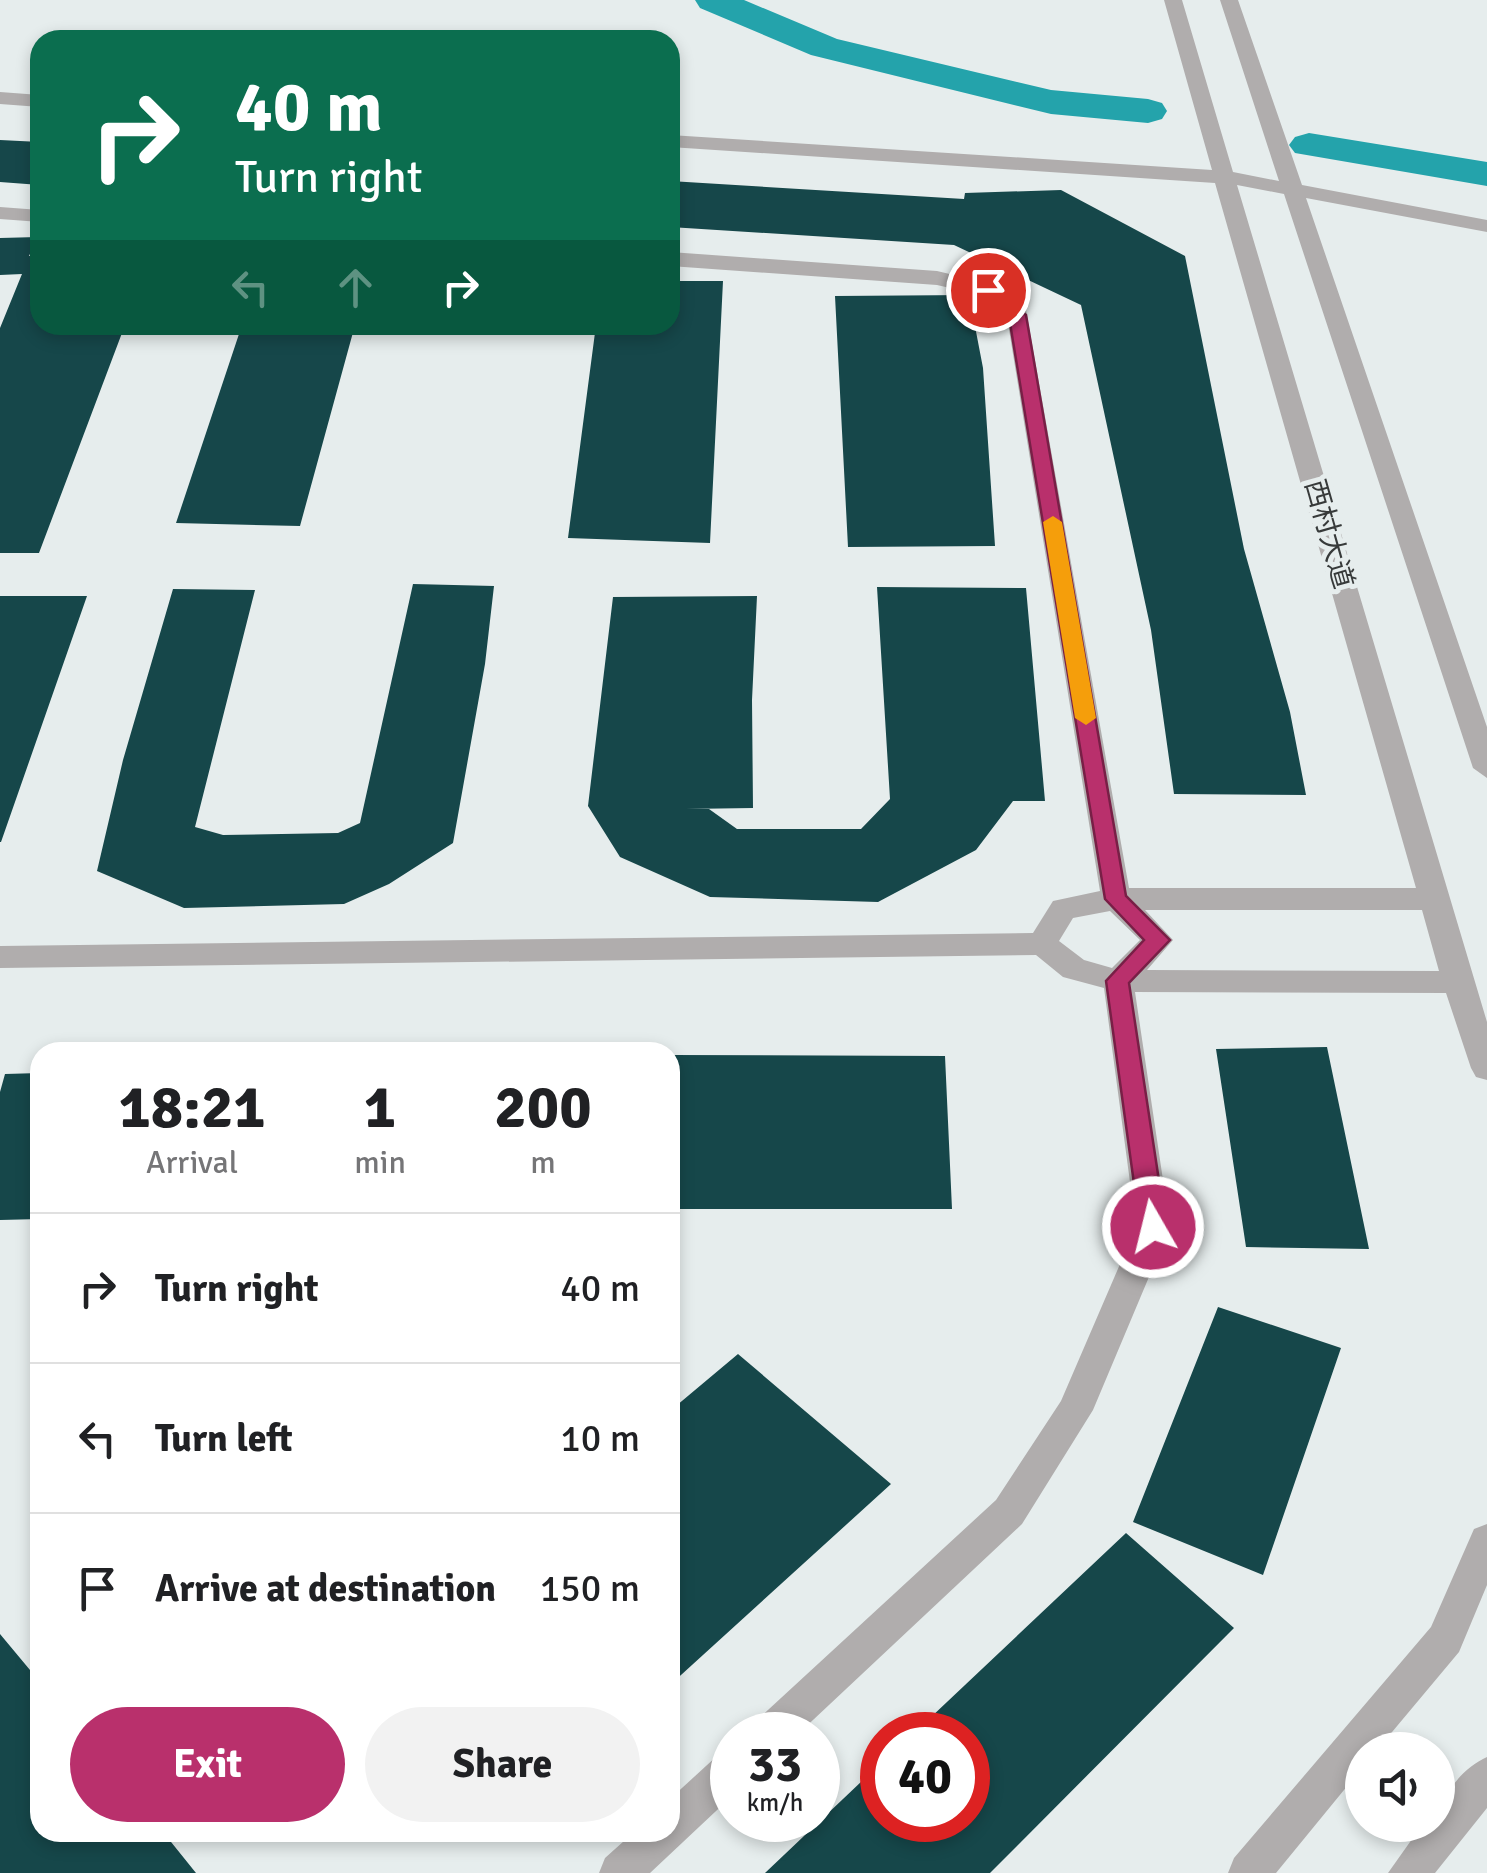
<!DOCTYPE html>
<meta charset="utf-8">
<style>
:root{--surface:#fff;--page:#f2f2f2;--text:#202124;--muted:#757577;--line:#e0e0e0;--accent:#b9306c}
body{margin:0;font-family:Signika,"Noto Sans SC",sans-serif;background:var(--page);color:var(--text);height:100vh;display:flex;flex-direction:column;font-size:38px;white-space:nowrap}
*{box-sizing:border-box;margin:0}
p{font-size:32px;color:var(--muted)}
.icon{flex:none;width:55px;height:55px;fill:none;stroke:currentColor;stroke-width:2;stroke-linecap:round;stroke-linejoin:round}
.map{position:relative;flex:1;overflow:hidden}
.side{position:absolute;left:30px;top:1042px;width:650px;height:800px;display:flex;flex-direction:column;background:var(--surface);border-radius:30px;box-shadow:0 5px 15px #0003}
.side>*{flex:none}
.banner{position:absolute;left:30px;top:30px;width:650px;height:305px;border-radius:30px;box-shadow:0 5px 15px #0003;background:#0b6e4f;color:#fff;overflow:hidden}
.buttons{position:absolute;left:1345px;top:1732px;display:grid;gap:20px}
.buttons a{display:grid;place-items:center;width:110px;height:110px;border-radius:50%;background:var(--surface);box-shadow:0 5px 15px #0003;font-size:50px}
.speed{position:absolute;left:710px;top:1712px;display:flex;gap:20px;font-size:50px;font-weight:700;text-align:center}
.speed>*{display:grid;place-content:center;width:130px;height:130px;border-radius:50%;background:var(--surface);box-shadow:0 5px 15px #0003;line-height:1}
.speed small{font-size:25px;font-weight:400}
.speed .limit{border:15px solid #d22;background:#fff;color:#111}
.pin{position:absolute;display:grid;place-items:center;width:85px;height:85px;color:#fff;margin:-42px;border:5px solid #fff;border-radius:50%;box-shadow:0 2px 10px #0007}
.me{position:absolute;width:110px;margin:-55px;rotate:352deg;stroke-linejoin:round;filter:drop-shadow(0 0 8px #0008)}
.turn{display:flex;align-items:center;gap:35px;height:210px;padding:0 40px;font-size:45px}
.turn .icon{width:130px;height:130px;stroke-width:2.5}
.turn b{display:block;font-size:70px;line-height:85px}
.lanes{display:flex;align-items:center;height:95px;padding:0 40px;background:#0003;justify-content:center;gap:50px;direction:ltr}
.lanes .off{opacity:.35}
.eta{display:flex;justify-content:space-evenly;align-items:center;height:170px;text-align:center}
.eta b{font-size:60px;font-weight:800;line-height:70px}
.button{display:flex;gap:20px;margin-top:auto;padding:20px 40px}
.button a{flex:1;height:115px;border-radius:60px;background:var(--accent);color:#fff;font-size:40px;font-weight:800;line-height:115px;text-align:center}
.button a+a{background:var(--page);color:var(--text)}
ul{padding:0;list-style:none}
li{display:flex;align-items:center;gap:30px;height:150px;padding:0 40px;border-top:2px solid var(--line)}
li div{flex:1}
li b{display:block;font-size:38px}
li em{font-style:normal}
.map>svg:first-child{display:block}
</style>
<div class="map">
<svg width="1487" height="1873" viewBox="0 0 1487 1873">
<rect width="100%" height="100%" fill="#e6eded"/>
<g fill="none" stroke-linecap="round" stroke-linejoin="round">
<!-- canal -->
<path fill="#24a3ab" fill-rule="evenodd" d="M695 0H744L837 39 1051 90 1148 99 1162 103 1167 111 1162 119 1148 123 1051 114 811 55 700 8Z
M1309 133 1487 162V186L1295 153 1289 145 1295 137Z"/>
</g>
<!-- building -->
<path fill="#16474a" d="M0 140 40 142V185L0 182Z
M670 181 964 199 965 193 1061 190 1185 256 1244 549 1290 712 1306 795 1174 794 1151 630 1081 305 954 245 670 227Z
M38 237 29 256H40V325H125L39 553H0V328L22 274 0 275V238Z
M670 281H723L710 543 568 538 596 325H670Z
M969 295 983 368 995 546 848 547 835 296Z
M242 325H355L300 526 176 523Z
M413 584 494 586 485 664 453 843 389 884 344 904 184 908 97 871 123 760 173 589 255 590 195 827 223 835 338 833 360 823Z
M877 587 1026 588 1045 801H1013L976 850 878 902 710 897 620 857 588 806 613 597 757 596 752 700 753 808 686 809H709L737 829H861L890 799Z
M0 596H87L1 842H0Z
M1327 1047 1369 1249 1246 1247 1216 1049Z
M670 1055 945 1056 952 1209H670Z
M40 1073V1219L0 1220V1092L5 1074Z
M1218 1307 1341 1348 1263 1575 1133 1522Z
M738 1354 891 1484 670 1685V1411Z
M1126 1533 1234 1628 990 1873H765L882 1762V1820H968V1735H912Z
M0 1634 40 1682V1832H163L196 1873H0Z"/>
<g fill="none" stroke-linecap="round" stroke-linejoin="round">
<!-- minor -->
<path fill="#b0adad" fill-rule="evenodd" d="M1164 0H1182L1233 172 1279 181 1220 0H1238L1302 185 1487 220V232L1306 198 1487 727V778L1473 768 1284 194 1237 185 1487 1022V1080L1476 1077 1471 1068 1446 993 1135 992 1170 1227 1093 1410 1022 1524 797 1735H749L755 1722 996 1500 1061 1401 1136 1227 1104 988 1063 977 1036 955 0 968V946L1033 933 1053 901 1100 891 1007 317 980 295 937 285 670 266V252L937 271 996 285 1026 310 1129 888H1416L1215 183 670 147V135L1212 170ZM1145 910H1422L1439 971 1147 970 1173 940ZM1110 911 1140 940 1112 968 1084 960 1059 941 1073 918Z
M0 92 40 95V107L0 104Z
M0 207 40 210V222L0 219Z
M1487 1524V1585L1459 1652 1377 1750H1362V1768L1276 1873H1228L1234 1858 1431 1627 1474 1529Z
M732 1750V1796L650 1873H599L605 1858 634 1832H670V1799L718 1755Z
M1487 1757V1808L1435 1873H1388L1422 1825H1438C1438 1798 1462 1768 1487 1757Z"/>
</g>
<!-- route -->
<path fill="#b9306c" stroke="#781f46" stroke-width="2.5" d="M988 285 1026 315 1126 896 1170 940 1129 983 1166 1227 1153 1237 1140 1227 1106 981 1144 940 1105 899 1009 317 979 290Z"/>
<!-- slow -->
<path fill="#f59e0b" d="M1053 516 1062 522 1096 718 1086 725 1075 718 1043 522Z"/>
<g text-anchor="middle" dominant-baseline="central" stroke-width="10" stroke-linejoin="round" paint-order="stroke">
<!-- street labels -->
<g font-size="28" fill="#373a3a" stroke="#e6eded">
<text transform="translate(1329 534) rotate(74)">西村大道</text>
</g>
</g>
</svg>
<div class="buttons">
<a><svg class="icon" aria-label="sound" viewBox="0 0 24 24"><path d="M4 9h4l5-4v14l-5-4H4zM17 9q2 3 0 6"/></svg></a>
</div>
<div class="speed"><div>33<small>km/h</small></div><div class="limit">40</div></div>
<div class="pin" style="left:988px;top:290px;background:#d93025"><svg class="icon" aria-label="arrive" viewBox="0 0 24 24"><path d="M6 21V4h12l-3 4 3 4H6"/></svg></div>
<svg class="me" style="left:1153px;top:1227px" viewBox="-20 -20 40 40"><circle r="17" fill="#b9306c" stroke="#fff" stroke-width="3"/><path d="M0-11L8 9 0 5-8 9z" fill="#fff"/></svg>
<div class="banner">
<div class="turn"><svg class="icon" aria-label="right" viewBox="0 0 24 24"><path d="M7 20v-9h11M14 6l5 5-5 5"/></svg><div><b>40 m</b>Turn right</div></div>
<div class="lanes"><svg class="icon off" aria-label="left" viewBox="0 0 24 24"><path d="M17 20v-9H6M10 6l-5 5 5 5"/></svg><svg class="icon off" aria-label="ahead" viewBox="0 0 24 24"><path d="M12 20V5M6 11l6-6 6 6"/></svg><svg class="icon" aria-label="right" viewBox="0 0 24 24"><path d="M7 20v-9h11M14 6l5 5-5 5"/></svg></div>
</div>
<section class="side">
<div class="eta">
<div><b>18:21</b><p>Arrival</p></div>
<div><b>1</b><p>min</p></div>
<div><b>200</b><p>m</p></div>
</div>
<ul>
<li><svg class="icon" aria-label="right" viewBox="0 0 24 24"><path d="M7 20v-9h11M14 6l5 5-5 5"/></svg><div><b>Turn right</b></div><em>40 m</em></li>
<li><svg class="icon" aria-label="left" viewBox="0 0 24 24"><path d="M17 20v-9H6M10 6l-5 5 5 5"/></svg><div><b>Turn left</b></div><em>10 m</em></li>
<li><svg class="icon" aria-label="arrive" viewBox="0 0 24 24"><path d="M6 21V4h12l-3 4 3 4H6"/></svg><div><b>Arrive at destination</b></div><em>150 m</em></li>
</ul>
<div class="button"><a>Exit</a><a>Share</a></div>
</section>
</div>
